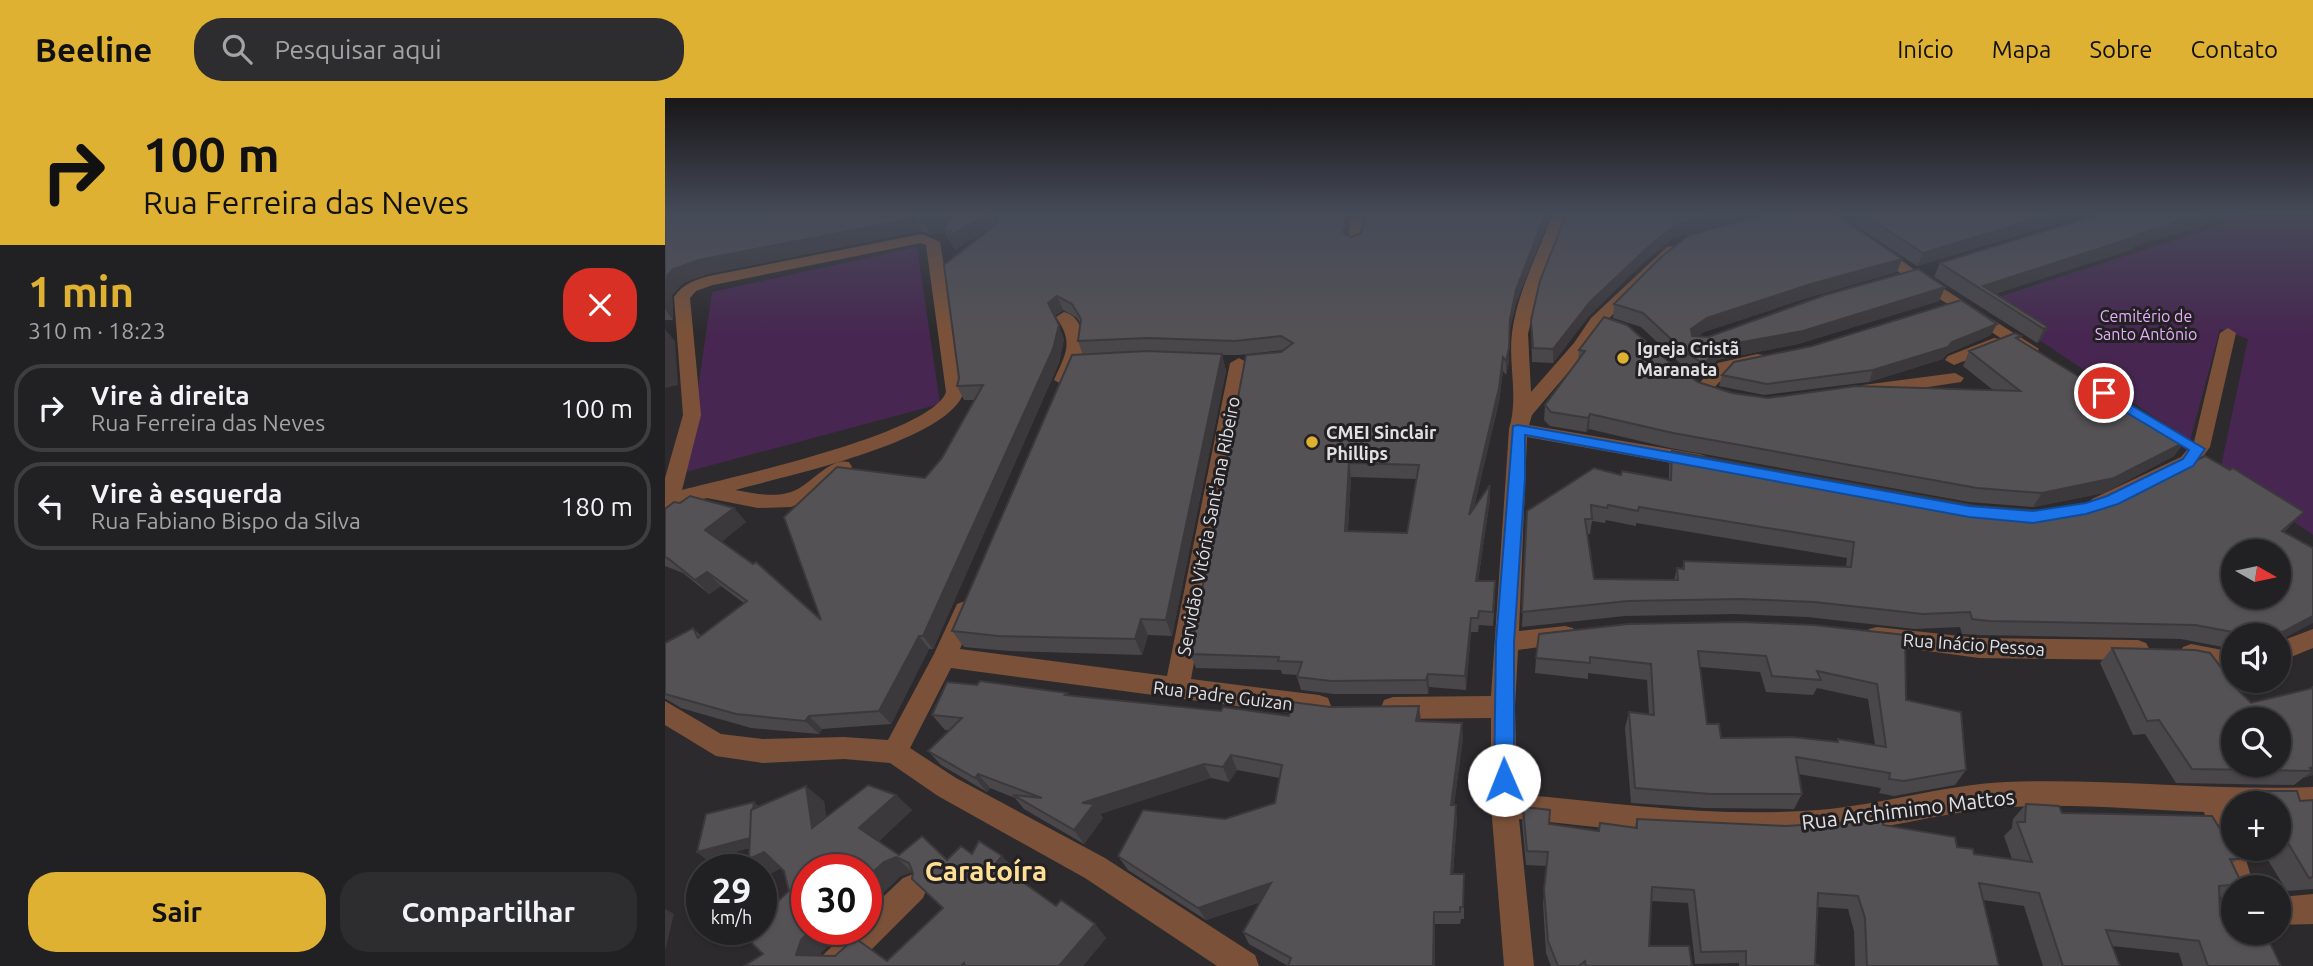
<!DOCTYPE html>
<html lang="pt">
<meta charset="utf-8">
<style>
:root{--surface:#212022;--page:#2d2d2f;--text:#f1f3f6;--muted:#a2a3a5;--line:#3e3e40;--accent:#deb133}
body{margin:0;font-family:Ubuntu,sans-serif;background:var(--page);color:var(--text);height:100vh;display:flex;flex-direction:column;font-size:26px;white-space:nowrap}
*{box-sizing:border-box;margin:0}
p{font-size:23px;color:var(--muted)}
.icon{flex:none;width:38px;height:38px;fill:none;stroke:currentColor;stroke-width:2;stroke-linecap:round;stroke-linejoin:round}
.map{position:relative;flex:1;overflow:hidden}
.sheet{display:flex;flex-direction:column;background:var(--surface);width:665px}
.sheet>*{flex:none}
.hud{background:#deb133;color:#111;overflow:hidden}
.needle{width:46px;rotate:99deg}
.controls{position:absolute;left:1556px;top:441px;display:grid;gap:14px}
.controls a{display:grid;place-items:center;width:70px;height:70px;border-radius:50%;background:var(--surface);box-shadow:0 2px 5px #0004,0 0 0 2px var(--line);font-size:35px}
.speed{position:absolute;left:21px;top:756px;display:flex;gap:14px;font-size:35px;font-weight:700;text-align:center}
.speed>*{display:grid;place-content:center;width:91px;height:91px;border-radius:50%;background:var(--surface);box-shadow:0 2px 5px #0004,0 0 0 2px var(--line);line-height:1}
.speed small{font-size:18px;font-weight:400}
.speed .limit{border:10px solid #d22;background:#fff;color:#111}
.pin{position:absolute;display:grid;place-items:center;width:60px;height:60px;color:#fff;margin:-30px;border:4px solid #fff;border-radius:50%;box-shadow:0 2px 7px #0007}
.me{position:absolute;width:77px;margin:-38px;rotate:359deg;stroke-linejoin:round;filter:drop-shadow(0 0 5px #0008)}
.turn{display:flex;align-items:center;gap:24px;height:147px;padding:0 28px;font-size:32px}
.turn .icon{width:91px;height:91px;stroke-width:2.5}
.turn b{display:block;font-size:49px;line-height:60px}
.round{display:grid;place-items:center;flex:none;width:74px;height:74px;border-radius:28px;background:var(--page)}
.head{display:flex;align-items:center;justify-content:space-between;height:119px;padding:0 28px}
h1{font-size:42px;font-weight:700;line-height:52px;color:var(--accent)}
.primary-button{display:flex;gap:14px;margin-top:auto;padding:14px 28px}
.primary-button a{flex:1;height:80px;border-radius:28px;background:var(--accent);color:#111;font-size:28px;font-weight:700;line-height:80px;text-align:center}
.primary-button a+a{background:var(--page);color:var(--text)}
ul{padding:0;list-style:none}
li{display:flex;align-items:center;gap:21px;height:88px;margin:0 14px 10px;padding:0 14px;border:4px solid var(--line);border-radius:28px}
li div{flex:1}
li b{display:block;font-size:26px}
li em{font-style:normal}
header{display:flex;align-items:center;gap:42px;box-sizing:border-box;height:98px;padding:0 35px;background:var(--accent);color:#111}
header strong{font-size:33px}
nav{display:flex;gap:38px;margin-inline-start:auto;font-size:24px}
.search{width:490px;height:63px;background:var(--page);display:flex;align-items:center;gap:18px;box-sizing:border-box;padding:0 24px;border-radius:28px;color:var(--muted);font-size:26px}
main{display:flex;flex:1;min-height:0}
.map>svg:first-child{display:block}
</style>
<header>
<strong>Beeline</strong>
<div class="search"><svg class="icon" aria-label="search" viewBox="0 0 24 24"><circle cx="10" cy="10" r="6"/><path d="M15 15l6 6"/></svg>Pesquisar aqui</div>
<nav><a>Início</a><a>Mapa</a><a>Sobre</a><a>Contato</a></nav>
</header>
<main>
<section class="sheet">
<div class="hud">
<div class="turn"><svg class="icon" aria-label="right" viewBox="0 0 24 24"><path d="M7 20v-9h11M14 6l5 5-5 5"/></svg><div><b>100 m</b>Rua Ferreira das Neves</div></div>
</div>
<div class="head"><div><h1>1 min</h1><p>310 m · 18:23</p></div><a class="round" style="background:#d93025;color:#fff"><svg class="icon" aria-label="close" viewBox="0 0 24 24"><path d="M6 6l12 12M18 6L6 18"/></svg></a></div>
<ul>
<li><svg class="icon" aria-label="right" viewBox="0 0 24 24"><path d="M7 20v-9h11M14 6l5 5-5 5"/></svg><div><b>Vire à direita</b><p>Rua Ferreira das Neves</p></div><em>100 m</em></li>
<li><svg class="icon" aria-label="left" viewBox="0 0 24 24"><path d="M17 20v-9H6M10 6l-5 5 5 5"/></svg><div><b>Vire à esquerda</b><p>Rua Fabiano Bispo da Silva</p></div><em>180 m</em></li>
</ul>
<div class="primary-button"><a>Sair</a><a>Compartilhar</a></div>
</section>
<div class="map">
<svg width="1648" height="868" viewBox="0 0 1648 868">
<rect width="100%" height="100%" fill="#2c2a2d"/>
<!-- green -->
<path fill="#472751" d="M1595 114H1648V437L1555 373 1583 241 1555 231 1525 343 1318 204Z
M252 149 275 306 21 374 47 194Z"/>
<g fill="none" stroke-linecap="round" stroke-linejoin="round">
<!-- minor -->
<path fill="#7b5239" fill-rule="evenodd" d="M687 114H701L696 146 689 150 682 146Z
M892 114H906L899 124 872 196 863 236 866 294 909 245 926 220 1002 149 1007 148 1014 152 938 226 922 252 867 317 864 327 1034 356 1041 358 1044 363 1041 368 1034 370 862 339 854 533 900 528 908 530 912 537 908 544 853 552 850 609 852 696C951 705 1053 720 1153 712 1216 707 1278 687 1341 684 1444 680 1546 693 1648 689V713L1614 715V705H1568V751H1578L1589 789H1568V800L1565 799 1539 714C1471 712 1402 704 1333 710 1271 715 1212 734 1150 738 1051 744 952 731 854 721L869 868H839L826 707V620L728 621 719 618 716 610 719 602 728 599 826 598 844 331C854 299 843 267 847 235 852 196 871 159 885 123Z
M257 136 275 144 299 294C283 344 120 378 70 392 88 395 108 400 126 394 145 388 164 359 184 364L187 369 184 374 149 400 126 409 93 410 42 400 14 407 7 442 0 445V380L18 317 9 199C18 186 29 182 44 178ZM256 145 261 147 281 294C267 336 63 380 17 392L36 317 25 200 31 193 48 187Z
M1211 146 1216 147 1252 174 1374 251 1371 255H1359L1242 180 1206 153 1204 150 1206 147Z
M399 214C429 221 421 282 398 287L389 282C401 255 409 245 391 219Z
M1563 230 1571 235 1545 349 1530 369 1441 411 1434 413 1427 411 1424 406 1427 401 1516 359 1529 344 1555 235Z
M1329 240 1335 241 1337 245 1335 249 1289 267 1280 262 1283 258Z
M1092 256 1098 257 1101 261 1098 265 1065 273 1043 296H1031L1028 292 1053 265Z
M574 260 583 265 526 581 654 597 663 600 666 608 663 616 654 619 286 570 245 650 291 680 440 760 590 857 594 868H552L420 780 273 698 225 665 179 661 98 665 51 658 0 627V603L56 636 98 641 179 639 223 642 269 556 292 506 300 503 308 506 311 512 295 551 502 578 565 265Z
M1290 275 1299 280 1296 284 1198 299 1189 293 1198 287Z
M1212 529 1314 540 1473 542 1481 545 1485 552 1481 559 1473 562 1314 560 1204 545 1200 538 1204 531Z
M1648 531V550L1614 564V544Z
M1526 546 1568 554V574L1547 572 1518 563 1514 556 1518 549Z
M248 776 258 780 262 790 258 800 190 868H154L158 857 185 831H201V815L238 780Z
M1648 796V826L1614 827V799Z"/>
</g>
<!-- wall -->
<path fill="#49474a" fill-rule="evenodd" d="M0 114H687L682 136 686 139 696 135 700 114H889L883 122 851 205 844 235V264L841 277 838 273 834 304 809 409 825 401 813 483H830V497L828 528 814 527 813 534H806L801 592 764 589 763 596H669L636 592 632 579 633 577 617 576 616 572 531 570 525 556 616 254 618 252 574 257H557L561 273 507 538 483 537 477 557 344 553 299 549 287 533 418 257 413 243 415 225 412 220 398 212 389 218 399 241 394 265 268 551H264L226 626 157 631 154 636 86 630 16 610 1 601H0V545L28 530 36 538 79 505 56 488 44 496 18 475 0 468V411L15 405 69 410 81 424 56 444 156 522 260 380 277 360 310 302H299L292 288 327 129 290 152 280 134 265 136 256 133 43 176 18 185 7 197 8 222H0ZM686 379 751 381 742 435 683 433Z
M902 114H1100L1008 140 979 164 924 218 888 265 867 264 866 222Z
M1170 114H1431L1252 168Z
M1442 114H1582L1470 148 1468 151 1330 196 1383 229 1375 243 1372 245 1269 179 1275 165Z
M1232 174 1142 200 1039 234 1032 239H1043L1280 189 1274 203 1133 246 1052 262 1036 280 1018 268 976 229 948 220 949 206Z
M1326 237 1282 256 1278 261 1204 284 1099 297 1054 288 1057 277Z
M1356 238 1354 242 1515 341 1509 358 1439 395 1368 409 1304 404 1005 350 924 331 921 334 885 328 879 322 880 307 913 262 914 252 1005 265 1033 284 1067 295 1103 300 1328 292 1298 268 1304 253Z
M1007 353 1312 408 1624 429 1619 434 1614 537H1568V551L1516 541 1314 537 1297 536 1295 529 1250 531 1142 519 1070 516 960 518 857 529 862 413 956 377 1004 381V368ZM941 422 971 428V425L1182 460 1181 469 1019 463 1017 471 1012 470 1009 482 929 481 922 436H925L927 423 940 425Z
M1149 527 1241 602 1301 672 1290 687 1229 698 1214 695 1216 690 1133 676 1137 696 1129 711 1040 710 966 705 960 630 964 614 984 616 982 582 923 575V581L870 575 871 560ZM1035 569 1095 574 1101 594 1148 597 1152 590 1203 601 1210 647 1173 641 1171 644 1056 640 1042 626Z
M1447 550 1574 593 1586 605 1645 591 1648 588V677L1638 680 1629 687 1511 685 1480 636 1468 637 1435 565Z
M402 595 403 597 556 613 624 618 756 623 798 640 789 707 792 721 788 776 799 789V821H796L795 826H770V868H623L584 846 578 834 596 804 541 822 463 772 453 758 560 721 610 705 615 680 572 672 564 684 546 680 435 716 438 720 419 746 359 711 350 700 325 690 322 694 276 667 263 653 284 632H280L267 617Z
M1590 693 1635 703 1648 702V791L1622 793 1596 751H1614V705H1574Z
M231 697 247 712 214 743 234 757 282 762 307 756 351 772 347 776 391 808 430 826 441 840 418 868H79L98 856 124 793 119 773 116 770 105 776 84 761V750L42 762 32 754 94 708 159 703 161 719ZM142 772 236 778 247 774 278 810 223 863 155 858 156 855Z
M1361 706 1574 761 1567 765 1577 786 1572 789H1568V792L1557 799H1554L1555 817 1616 868H1518L1514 855 1447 848 1455 868H1378L1359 808 1318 802 1334 868H1190L1189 833 1183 811 1152 809 1150 866 1155 868H1074V865L1030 866 1023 805 986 803 984 848 1027 868H886L881 855 878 806 882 768 861 767 857 724 858 709 884 726 933 733 935 725 969 730 972 721 1121 728 1218 727 1292 749 1309 756 1347 761 1339 738 1347 730 1348 721Z"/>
<!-- shaded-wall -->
<path fill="#3c393c" d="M682 114H687L680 147 678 134Z
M881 114H889L883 122 851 205 844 235 845 221 851 192Z
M1057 114H1100L1008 140 979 164 924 218 888 265V251L925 204 981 151 1010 127Z
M1394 114H1431L1252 168 1258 155Z
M1547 114H1582L1470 148 1468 151 1326 197 1318 188 1473 136Z
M322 116 328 129 290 152 283 139Z
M285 119 280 134 265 136 259 123Z
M250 120 256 133 43 176 18 185 7 197 8 222 0 211V180L8 171 34 162Z
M1237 161 1232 174 1142 200 1039 234 1023 245 1026 231 1042 220 1146 186Z
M1280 189 1274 203 1133 246 1052 262 1036 280 1039 266 1056 248Z
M392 198 398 212 388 218 383 205Z
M1332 226 1326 237 1282 256 1278 261 1204 284 1208 272 1287 244Z
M394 227 399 241 394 265 268 551 258 538Z
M1383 229 1375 243 1372 245 1379 231Z
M0 231 10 243 13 287 0 290Z
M844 250V264L841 277V263Z
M557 256 561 273 507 538 501 522Z
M838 259V273L834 304 804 431V417Z
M925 316 924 331 921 334 923 320Z
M1518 338 1509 349 1520 344 1509 358 1439 395 1368 409 1377 395 1514 340Z
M684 365 686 379 682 447 680 433Z
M825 387V401L811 497V483Z
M69 410 81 424 53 447 40 432Z
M1639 414 1624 429 1603 448 1617 433Z
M42 474 56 488 44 496 30 482Z
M1648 518V525L1614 543V537H1612Z
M806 520V534L801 592 800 578Z
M476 521 483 537 477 557 470 541Z
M254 538 264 551 226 626 214 613Z
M763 576 764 589 763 596 761 582Z
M754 608 756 623H751Z
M144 618 157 631 154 636 140 623Z
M797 625 798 640 787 721 786 707Z
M566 657 572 672 564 684 558 669Z
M539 666 546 680 435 716 438 720 419 746 409 732 417 705Z
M1648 669V677L1638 680 1648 673H1641Z
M313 676 325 690 322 694 310 680Z
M141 688 159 703 165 745 147 730Z
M231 697 247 712 211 745 194 730Z
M89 704 98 712 95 747 42 762 32 754Z
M791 707 792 721 787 789 786 776Z
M99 754 119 768 105 776 84 761Z
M337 758 351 772 344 779 331 765Z
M231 759 247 774 236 778 201 811V780L219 764Z
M606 785 612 798 541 822 533 810Z
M0 811 9 816 0 853Z
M769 814 770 826V868H768Z
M430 826 441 840 418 868H394Z
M147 831H181L156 855 152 868 131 857 136 842Z"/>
<!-- building -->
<path fill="#555256" stroke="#3c393c" stroke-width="2" fill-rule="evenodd" d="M0 114H682L678 134 686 139 696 135 700 114H881L851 192 845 221 844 250 841 263 838 259 834 290 804 417 825 387 811 483H830L828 514 814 513 813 520H806L800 578 763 576 761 582 666 583 632 579 637 564 613 563 614 559 525 556 581 257 616 254 628 245 616 238 570 243 483 240 413 243 416 221 407 206 392 198 383 205 394 227 388 251 258 538H254L214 613 144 618 140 623 71 616 0 596V545L28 530 33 540 82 503 42 474 30 482 4 461 0 459V411L9 404 15 405 25 398 69 410 40 432 88 466 91 464 156 522 119 419 172 369 260 380 277 360 318 287 292 288 294 280 279 167 330 127 333 121 322 116 283 139 286 132 279 133 285 119 259 123 250 120 34 162 8 171 0 180ZM684 365 754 367 742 435 680 433Z
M902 114H1057L1010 127 981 151 925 204 888 251 868 250 866 222 875 183Z
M1106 114H1168L1237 161 1146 186 1042 220 1026 231 1027 238 1043 239 1160 197 1253 171 1280 189 1138 233 1056 248 1039 266 1020 254 978 215 949 206 995 160 1024 137Z
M1194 114H1394L1258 155Z
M1442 114H1547L1473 136 1476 137 1318 188 1383 229 1379 231 1275 165Z
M1296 202 1332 226 1287 244 1283 249 1208 272 1102 286 1057 277 1069 264 1147 248Z
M939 219 962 227 1005 265 1033 284 1067 295 1103 300 1191 288 1355 293 1304 253 1350 235 1356 238 1351 240 1429 288 1518 338 1514 340 1520 344 1449 380 1377 395 1312 390 1008 335 925 316 923 320 886 314 880 307 920 253 914 252Z
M0 250 1 272 0 273Z
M482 253 557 256 501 522 476 521 470 541 333 538 287 533 407 257Z
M1007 353 1312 408 1378 413 1432 404 1466 394 1540 358 1565 372 1568 370 1579 377 1639 414 1617 433 1648 450V518L1612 537H1584L1530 527 1324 523 1307 521 1305 514 1258 516 1149 504 1075 501 963 503 857 514 862 413 929 370 956 377 957 373 1006 382ZM926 407 942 410 943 407 973 413 974 409 1189 444 1186 469 1019 463V471L1012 470 1013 482 929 481 920 421H927ZM1568 453H1614V499H1568Z
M1075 524 1149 527 1240 537 1241 602 1296 614 1301 672 1239 683 1224 681 1225 675 1131 659 1137 696H1046L970 690 964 614 989 617 986 566 925 559V565L871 560 874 536 963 526ZM1033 553 1101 558 1107 578 1156 582 1152 573 1212 586 1221 649 1173 641V644L1127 639 1056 640 1054 626H1042Z
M1447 550 1530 552 1545 555 1574 593 1586 605 1648 590V669L1645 670 1648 673 1527 671 1494 622 1482 623ZM1568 621H1614V667H1568Z
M315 583 402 595 400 597 556 613 558 609 624 618 627 604 665 609 754 608 751 623 797 625 786 707H791L786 776H799L798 809H795V814H769L768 868H623L626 860 578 834 606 785 533 810 453 758 478 712 560 721 610 705 617 667 566 657 558 669 539 666 417 705 429 706 409 732 348 697 377 700 313 676 310 680 263 653 297 620 267 617 282 584 312 587Z
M203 687 231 697 194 730 234 757 257 738 282 762 296 748 307 756 314 743 337 758 331 765 391 808 396 802 430 826 394 868H300L299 865 296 868H79L98 856 78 836 83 831H96V819L124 793 119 773 99 754 84 761 86 712 141 688 147 730ZM231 759 244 765 248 775 247 781 278 810 222 863 190 840 170 858 131 857 136 842 147 831H142V772H201V780L219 764Z
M1590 693H1632L1635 703 1648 702V779L1644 780 1614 730V705H1598Z
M89 704 88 711 86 712 85 740 32 754 41 716Z
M1361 706 1394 708 1397 715 1547 718 1574 761H1565L1577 786 1554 788 1555 817H1568V835H1600L1616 868H1543L1534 843 1441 832 1455 868H1398L1374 795 1314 785 1334 868H1202L1200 820 1193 798 1153 795 1150 866 1155 868H1081V853L1036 854 1029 792 987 789 984 848H1024L1027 868H921L920 863 914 868H893L883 843 879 792 883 754 862 753 858 709 885 712 884 726 934 733 935 725 972 730V721L1121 728 1218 722V727L1290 739 1292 749 1308 751 1309 756 1367 764 1352 724H1360Z"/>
<!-- sky -->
<linearGradient id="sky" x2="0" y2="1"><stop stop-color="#181719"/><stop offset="0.49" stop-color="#454a57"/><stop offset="1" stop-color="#454a57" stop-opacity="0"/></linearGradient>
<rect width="1648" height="235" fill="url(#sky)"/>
<!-- route -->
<path fill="#1a73e8" stroke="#114b97" stroke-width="2" d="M1439 291 1540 351 1528 368 1453 406 1421 416 1368 425 1304 419 860 337V381L849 544V682L846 689 839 691 832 689 829 682 831 544 848 328 853 327 1304 408 1368 413 1421 405 1442 398 1518 361 1524 352 1434 298 1432 295Z"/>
<!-- markers -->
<g fill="#deb133" stroke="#222023" stroke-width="2.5">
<circle cx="958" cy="260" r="7"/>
<circle cx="647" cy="344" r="7"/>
</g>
<g text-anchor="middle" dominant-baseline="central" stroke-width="6" stroke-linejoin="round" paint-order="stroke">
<!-- far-park labels -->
<g font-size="16" fill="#e7affa" stroke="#222023">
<text x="1481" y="218">Cemitério de<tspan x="1481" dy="18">Santo Antônio</tspan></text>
</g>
<!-- poi labels -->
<g font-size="18" font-weight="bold" fill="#e1e0e2" stroke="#222023" text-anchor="start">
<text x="972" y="250">Igreja Cristã<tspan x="972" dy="21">Maranata</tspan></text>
<text x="661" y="334">CMEI Sinclair<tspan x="661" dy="21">Phillips</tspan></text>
</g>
<!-- street labels -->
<g font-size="18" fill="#e1e0e2" stroke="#222023">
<text transform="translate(543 428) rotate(-79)">Servidão Vitória Sant'ana Ribeiro</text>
<text transform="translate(1309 546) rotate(4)">Rua Inácio Pessoa</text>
<text transform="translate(558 597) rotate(7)">Rua Padre Guizan</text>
</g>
<!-- near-street labels -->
<g font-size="21" fill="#e1e0e2" stroke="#222023">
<text transform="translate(1243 711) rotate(-7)">Rua Archimimo Mattos</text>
</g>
<!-- near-district labels -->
<g font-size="28" font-weight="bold" fill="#ffdf94" stroke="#222023">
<text x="321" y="772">Caratoíra</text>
</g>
</g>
</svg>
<div class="controls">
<a><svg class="needle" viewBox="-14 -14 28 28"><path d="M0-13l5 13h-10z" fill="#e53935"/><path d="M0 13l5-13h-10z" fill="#a2a3a5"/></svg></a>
<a><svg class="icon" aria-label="sound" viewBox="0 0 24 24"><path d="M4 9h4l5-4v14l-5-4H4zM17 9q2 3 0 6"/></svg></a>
<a><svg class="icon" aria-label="search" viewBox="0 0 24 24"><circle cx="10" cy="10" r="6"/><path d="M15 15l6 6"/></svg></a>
<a>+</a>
<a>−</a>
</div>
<div class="speed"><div>29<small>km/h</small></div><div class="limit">30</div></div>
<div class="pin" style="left:1439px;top:295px;background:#d93025"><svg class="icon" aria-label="arrive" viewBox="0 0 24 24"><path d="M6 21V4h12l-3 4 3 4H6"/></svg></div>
<svg class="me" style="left:839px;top:682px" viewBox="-20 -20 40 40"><circle r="19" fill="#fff"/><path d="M0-13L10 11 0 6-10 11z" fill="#1a73e8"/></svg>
</div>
</main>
